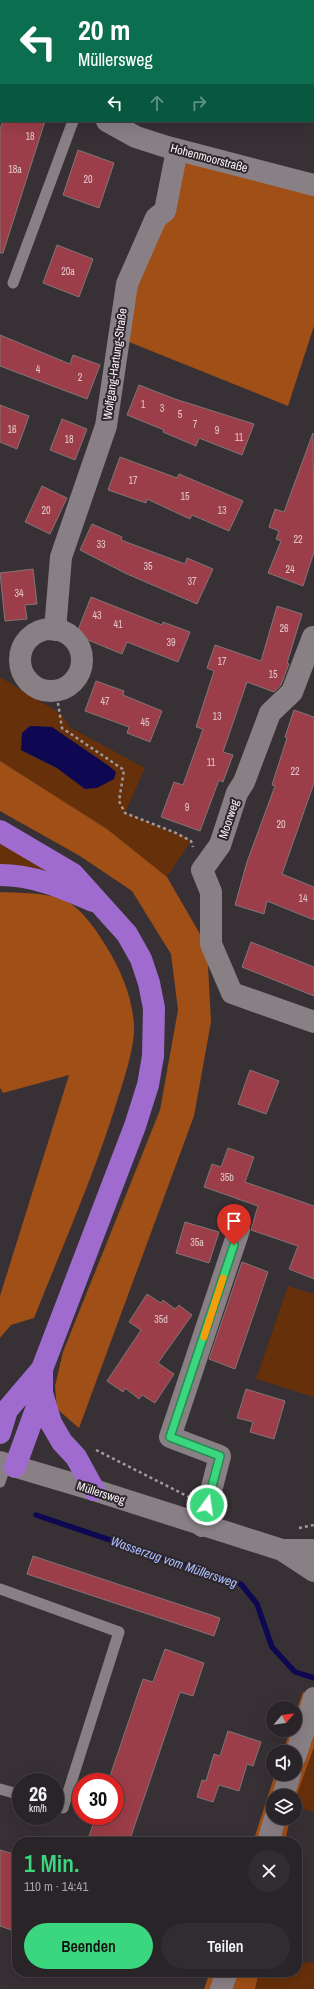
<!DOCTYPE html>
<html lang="de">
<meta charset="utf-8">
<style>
:root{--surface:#292428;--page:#312c30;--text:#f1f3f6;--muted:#a5a4a8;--line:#454145;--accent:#3bd77e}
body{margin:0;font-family:"Archivo Narrow",sans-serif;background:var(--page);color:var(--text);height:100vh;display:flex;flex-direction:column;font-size:15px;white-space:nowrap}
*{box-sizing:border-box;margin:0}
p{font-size:13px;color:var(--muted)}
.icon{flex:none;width:22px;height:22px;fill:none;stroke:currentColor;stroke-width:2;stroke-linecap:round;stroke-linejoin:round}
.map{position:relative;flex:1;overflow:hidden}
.panel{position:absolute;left:12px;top:1837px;width:290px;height:140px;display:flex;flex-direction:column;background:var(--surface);border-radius:16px;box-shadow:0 4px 16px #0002,0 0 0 1px var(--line)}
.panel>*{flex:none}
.banner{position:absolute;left:0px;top:0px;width:314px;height:122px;box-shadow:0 4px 16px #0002,0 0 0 1px var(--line);background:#0b6e4f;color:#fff;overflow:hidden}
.needle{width:26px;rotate:62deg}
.controls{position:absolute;left:266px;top:1701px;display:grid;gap:8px}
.controls a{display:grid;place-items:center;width:36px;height:36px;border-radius:50%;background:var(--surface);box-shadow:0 4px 16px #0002,0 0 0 1px var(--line);font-size:20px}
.speed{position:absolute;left:12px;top:1773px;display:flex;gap:8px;font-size:20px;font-weight:700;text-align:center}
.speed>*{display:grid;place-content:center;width:52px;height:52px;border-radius:50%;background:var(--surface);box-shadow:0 4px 16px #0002,0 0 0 1px var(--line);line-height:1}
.speed small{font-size:10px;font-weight:400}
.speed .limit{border:6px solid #d22;background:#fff;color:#111}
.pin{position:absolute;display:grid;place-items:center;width:34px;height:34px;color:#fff;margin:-41px -17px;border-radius:50% 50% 50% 0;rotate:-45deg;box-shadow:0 0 4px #0007}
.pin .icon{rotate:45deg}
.me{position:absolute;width:44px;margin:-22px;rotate:14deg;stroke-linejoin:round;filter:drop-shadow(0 0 3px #0008)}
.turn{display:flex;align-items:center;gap:14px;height:84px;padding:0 12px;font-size:18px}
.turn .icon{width:52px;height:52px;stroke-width:2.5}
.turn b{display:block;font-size:28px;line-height:34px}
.lanes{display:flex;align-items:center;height:38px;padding:0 12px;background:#0003;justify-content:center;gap:20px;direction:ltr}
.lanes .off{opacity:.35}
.round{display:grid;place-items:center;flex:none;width:42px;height:42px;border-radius:21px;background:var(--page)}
.head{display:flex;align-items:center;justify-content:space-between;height:68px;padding:0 12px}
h1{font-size:24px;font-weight:600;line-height:30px;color:var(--accent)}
.button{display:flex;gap:8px;margin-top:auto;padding:8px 12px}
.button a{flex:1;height:46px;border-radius:24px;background:var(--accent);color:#111;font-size:16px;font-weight:600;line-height:46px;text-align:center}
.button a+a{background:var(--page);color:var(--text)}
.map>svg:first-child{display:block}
</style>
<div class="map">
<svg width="314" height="1989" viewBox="0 0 314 1989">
<rect width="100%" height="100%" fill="#373035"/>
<!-- green -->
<path fill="#66300a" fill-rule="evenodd" d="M0 677 61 714 71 728 145 768 125 813 176 833 191 841 167 877 107 829 0 761ZM30 726 52 727 116 772 85 789 57 768 21 750Z
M0 841 56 873 14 865 0 866Z
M288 1286 314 1294V1397L256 1379Z
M314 1747V1812L295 1807V1800Z
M314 1962V1989H255L259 1972H297V1963Z"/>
<!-- forest -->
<path fill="#a04f17" d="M177 150 314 185V326L288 406 119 338Z
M0 761 107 829 167 877 207 946 211 1022 194 1116 79 1428 57 1409 55 1386 63 1352 160 1110 178 1010 171 954 132 891 80 856 0 811Z
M0 892C19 893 48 892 66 901 83 910 96 930 106 946 121 970 133 998 134 1027 135 1045 124 1080 118 1098 95 1173 63 1245 34 1318L11 1325 0 1338V1296L69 1075 3 1093 0 1088Z
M303 1692 314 1693V1747L295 1800V1796H273V1818H290L285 1842H253L275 1774H295V1752H283L290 1730H295V1715Z
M210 1972H259L255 1989H204Z"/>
<!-- water -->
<path fill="#0e0853" d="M30 726 52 727 109 766 116 772 114 779 97 788 85 789 57 768 21 750 22 733Z"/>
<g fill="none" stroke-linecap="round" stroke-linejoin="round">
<!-- stream -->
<path stroke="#0e0853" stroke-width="5.5" d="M36 1515 241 1584 257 1604 272 1647 295 1672 314 1678"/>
</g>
<!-- building -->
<path fill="#9c3e49" stroke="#807676" d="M3 121H45L3 253H0V129Z
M78 150 114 163 99 208 63 195Z
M57 245 93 259 79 297 43 283Z
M0 335 70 364 73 355 100 365 87 399 0 366Z
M139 385 175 399 254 424 242 455 199 438 196 446 163 432 164 430 127 415Z
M0 405 29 416 17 449 0 442Z
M62 419 87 429 75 460 50 450Z
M313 433 314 552 303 586 268 573 281 541 276 539 279 531 269 527 275 509 284 512Z
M120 457 177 478 179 474 243 501 229 531 192 515 190 519 147 499 146 503 108 490Z
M42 486 67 498 50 534 25 522Z
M92 524 122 537 121 540 185 564 187 558 213 569 197 604 127 574 80 550Z
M33 569 37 604 25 605 27 619 5 621 0 573Z
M91 597 162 625 163 622 190 632 178 662 127 642 122 654 76 635Z
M277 606 302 614 287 663 289 664 281 685 274 692 247 682 223 752 233 755 223 782 219 780 200 831 161 817 174 782 183 785 203 729 196 727 214 671 207 668 215 645 261 661Z
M96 681 124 691 123 695 162 711 150 742 127 733 129 727 85 711Z
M294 710 314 717V783L282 874 314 887V920L267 901 264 914 235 905 247 862 275 786 272 785 287 738 285 737Z
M251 942 314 967V996L242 967Z
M250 1070 279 1081 266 1114 238 1104Z
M228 1148 254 1157 245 1182 314 1206V1279L289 1269 298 1246 251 1230 258 1206 204 1187 212 1164 221 1167Z
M185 1222 219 1232 209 1263 176 1253Z
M242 1262 268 1272 235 1369 209 1359Z
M147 1294 161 1303 163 1300 175 1309 179 1305 192 1315 158 1363 174 1374 155 1403 142 1395 139 1399 125 1388 123 1392 107 1381 141 1330 129 1322Z
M246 1389 285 1401 274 1439 250 1432 253 1422 237 1418Z
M33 1556 220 1618 214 1636 27 1574Z
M165 1649 204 1663 193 1696 180 1692 129 1842H87L96 1816H115V1782H108L143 1679 153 1682Z
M228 1731 261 1742 253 1766 247 1764 239 1791 219 1785 213 1802 197 1797 202 1780 206 1781 214 1754 220 1756Z
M0 1850 17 1855V1932L0 1926Z"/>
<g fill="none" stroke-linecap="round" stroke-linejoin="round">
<!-- path -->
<path stroke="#a09a9e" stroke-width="2.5" stroke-dasharray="3 3" stroke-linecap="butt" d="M56 691 62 728 124 770 119 801 125 813 176 833 191 841 193 847
M96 1450 189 1497
M299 1528 314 1525"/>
<!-- lane -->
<path stroke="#898085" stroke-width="11" d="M13 283 73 121
M0 1482 6 1464
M0 1589 119 1632 63 1808 55 1806
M0 1789 21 1795"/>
<!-- street -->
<path stroke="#898085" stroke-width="22" d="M63 0V1
M107 121 136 137 167 147 314 185
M20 660a31 31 0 1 1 62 0a31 31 0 1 1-62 0Z
M55 630 61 557 106 426 127 284 156 218 165 211 177 150
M313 637 292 692 270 713 244 782 237 793 220 845 202 870 211 892V944L232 993 314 1022
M202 1526 220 1456 170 1437 239 1230
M295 1757 314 1698
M283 1796 290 1774
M268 1842 275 1818
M221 1989 227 1972"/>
<!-- secondary -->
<path stroke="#898085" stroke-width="22" d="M0 1462 94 1490 282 1550 314 1571
M282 1550H314"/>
<!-- highway -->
<path stroke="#a06bce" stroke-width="22" d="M0 831 73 874 127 934 141 959 149 983 154 1008 153 1056 148 1085 135 1126 42 1369 7 1410 0 1413
M0 875C34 875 63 888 93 901
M42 1369V1393L51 1423 62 1442 76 1457 94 1490
M0 1433 7 1410
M15 1467 42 1393"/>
</g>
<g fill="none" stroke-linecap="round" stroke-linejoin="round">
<!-- route casing -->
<g stroke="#268c52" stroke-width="10">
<path id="route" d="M207 1505 220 1456 170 1437 234 1245"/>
</g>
<!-- route -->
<use href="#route" stroke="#3bd77e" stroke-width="7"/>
<!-- slow -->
<path stroke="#f59e0b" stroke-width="7" d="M204 1337 223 1278"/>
</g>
<g text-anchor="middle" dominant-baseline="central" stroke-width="4" stroke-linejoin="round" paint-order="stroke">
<!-- number labels -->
<g font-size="10" fill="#e1c6cb">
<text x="30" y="136">18</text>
<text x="15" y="169">18a</text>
<text x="88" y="179">20</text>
<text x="68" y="271">20a</text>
<text x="38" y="369">4</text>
<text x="80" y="377">2</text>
<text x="143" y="404">1</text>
<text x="162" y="408">3</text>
<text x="180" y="414">5</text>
<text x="195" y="424">7</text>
<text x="12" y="429">16</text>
<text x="217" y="430">9</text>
<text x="239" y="437">11</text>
<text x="69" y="439">18</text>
<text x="133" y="480">17</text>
<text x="185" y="496">15</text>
<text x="46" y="510">20</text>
<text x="222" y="510">13</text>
<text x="298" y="539">22</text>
<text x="101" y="544">33</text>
<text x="148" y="566">35</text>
<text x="290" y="569">24</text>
<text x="192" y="581">37</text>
<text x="19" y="593">34</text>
<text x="97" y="615">43</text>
<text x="118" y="624">41</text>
<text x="284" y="628">26</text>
<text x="171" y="642">39</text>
<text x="222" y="661">17</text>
<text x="273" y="674">15</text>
<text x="105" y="701">47</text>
<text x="217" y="716">13</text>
<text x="145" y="722">45</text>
<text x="211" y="762">11</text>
<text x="295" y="771">22</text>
<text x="187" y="807">9</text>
<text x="281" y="824">20</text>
<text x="303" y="898">14</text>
<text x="227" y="1177">35b</text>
<text x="197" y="1242">35a</text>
<text x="161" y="1319">35d</text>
</g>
<!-- street labels -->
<g font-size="12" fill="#f8f3f6" stroke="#2d272b">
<text transform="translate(209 158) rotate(15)">Hohenmoorstraße</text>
<text transform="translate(115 364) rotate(-82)">Wolfgang-Hartung-Straße</text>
<text transform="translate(229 819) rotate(-72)">Moorweg</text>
<text transform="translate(101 1493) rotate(18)">Müllersweg</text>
</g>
<!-- water labels -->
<g font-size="13" font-style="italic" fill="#adbeff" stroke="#2d272b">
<text transform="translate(174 1562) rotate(19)">Wasserzug vom Müllersweg</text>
</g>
</g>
</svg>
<div class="controls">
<a><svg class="needle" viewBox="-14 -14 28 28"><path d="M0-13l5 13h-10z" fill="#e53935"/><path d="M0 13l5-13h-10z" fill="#a5a4a8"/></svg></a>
<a><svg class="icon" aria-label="sound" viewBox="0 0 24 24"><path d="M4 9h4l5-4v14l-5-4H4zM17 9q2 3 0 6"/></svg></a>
<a><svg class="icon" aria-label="layers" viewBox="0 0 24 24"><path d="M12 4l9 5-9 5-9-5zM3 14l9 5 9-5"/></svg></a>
</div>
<div class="speed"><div>26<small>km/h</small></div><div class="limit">30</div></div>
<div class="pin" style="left:234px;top:1245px;background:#d93025"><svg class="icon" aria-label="arrive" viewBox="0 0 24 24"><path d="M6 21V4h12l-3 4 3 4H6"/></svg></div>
<svg class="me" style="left:207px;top:1505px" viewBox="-20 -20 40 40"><circle r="17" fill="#3bd77e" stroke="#fff" stroke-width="3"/><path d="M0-11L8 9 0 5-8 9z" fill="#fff"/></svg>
<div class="banner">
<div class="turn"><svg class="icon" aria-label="left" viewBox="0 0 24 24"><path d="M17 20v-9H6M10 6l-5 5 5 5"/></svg><div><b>20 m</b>Müllersweg</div></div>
<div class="lanes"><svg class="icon" aria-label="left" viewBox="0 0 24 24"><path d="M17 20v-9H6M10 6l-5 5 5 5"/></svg><svg class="icon off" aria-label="ahead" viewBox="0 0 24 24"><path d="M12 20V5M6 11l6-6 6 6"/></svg><svg class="icon off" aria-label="right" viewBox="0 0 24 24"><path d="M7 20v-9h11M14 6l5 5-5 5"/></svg></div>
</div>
<section class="panel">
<div class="head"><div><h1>1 Min.</h1><p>110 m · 14:41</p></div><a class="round"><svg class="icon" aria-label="close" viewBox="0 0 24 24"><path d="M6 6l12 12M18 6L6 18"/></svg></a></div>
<div class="button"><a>Beenden</a><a>Teilen</a></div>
</section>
</div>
